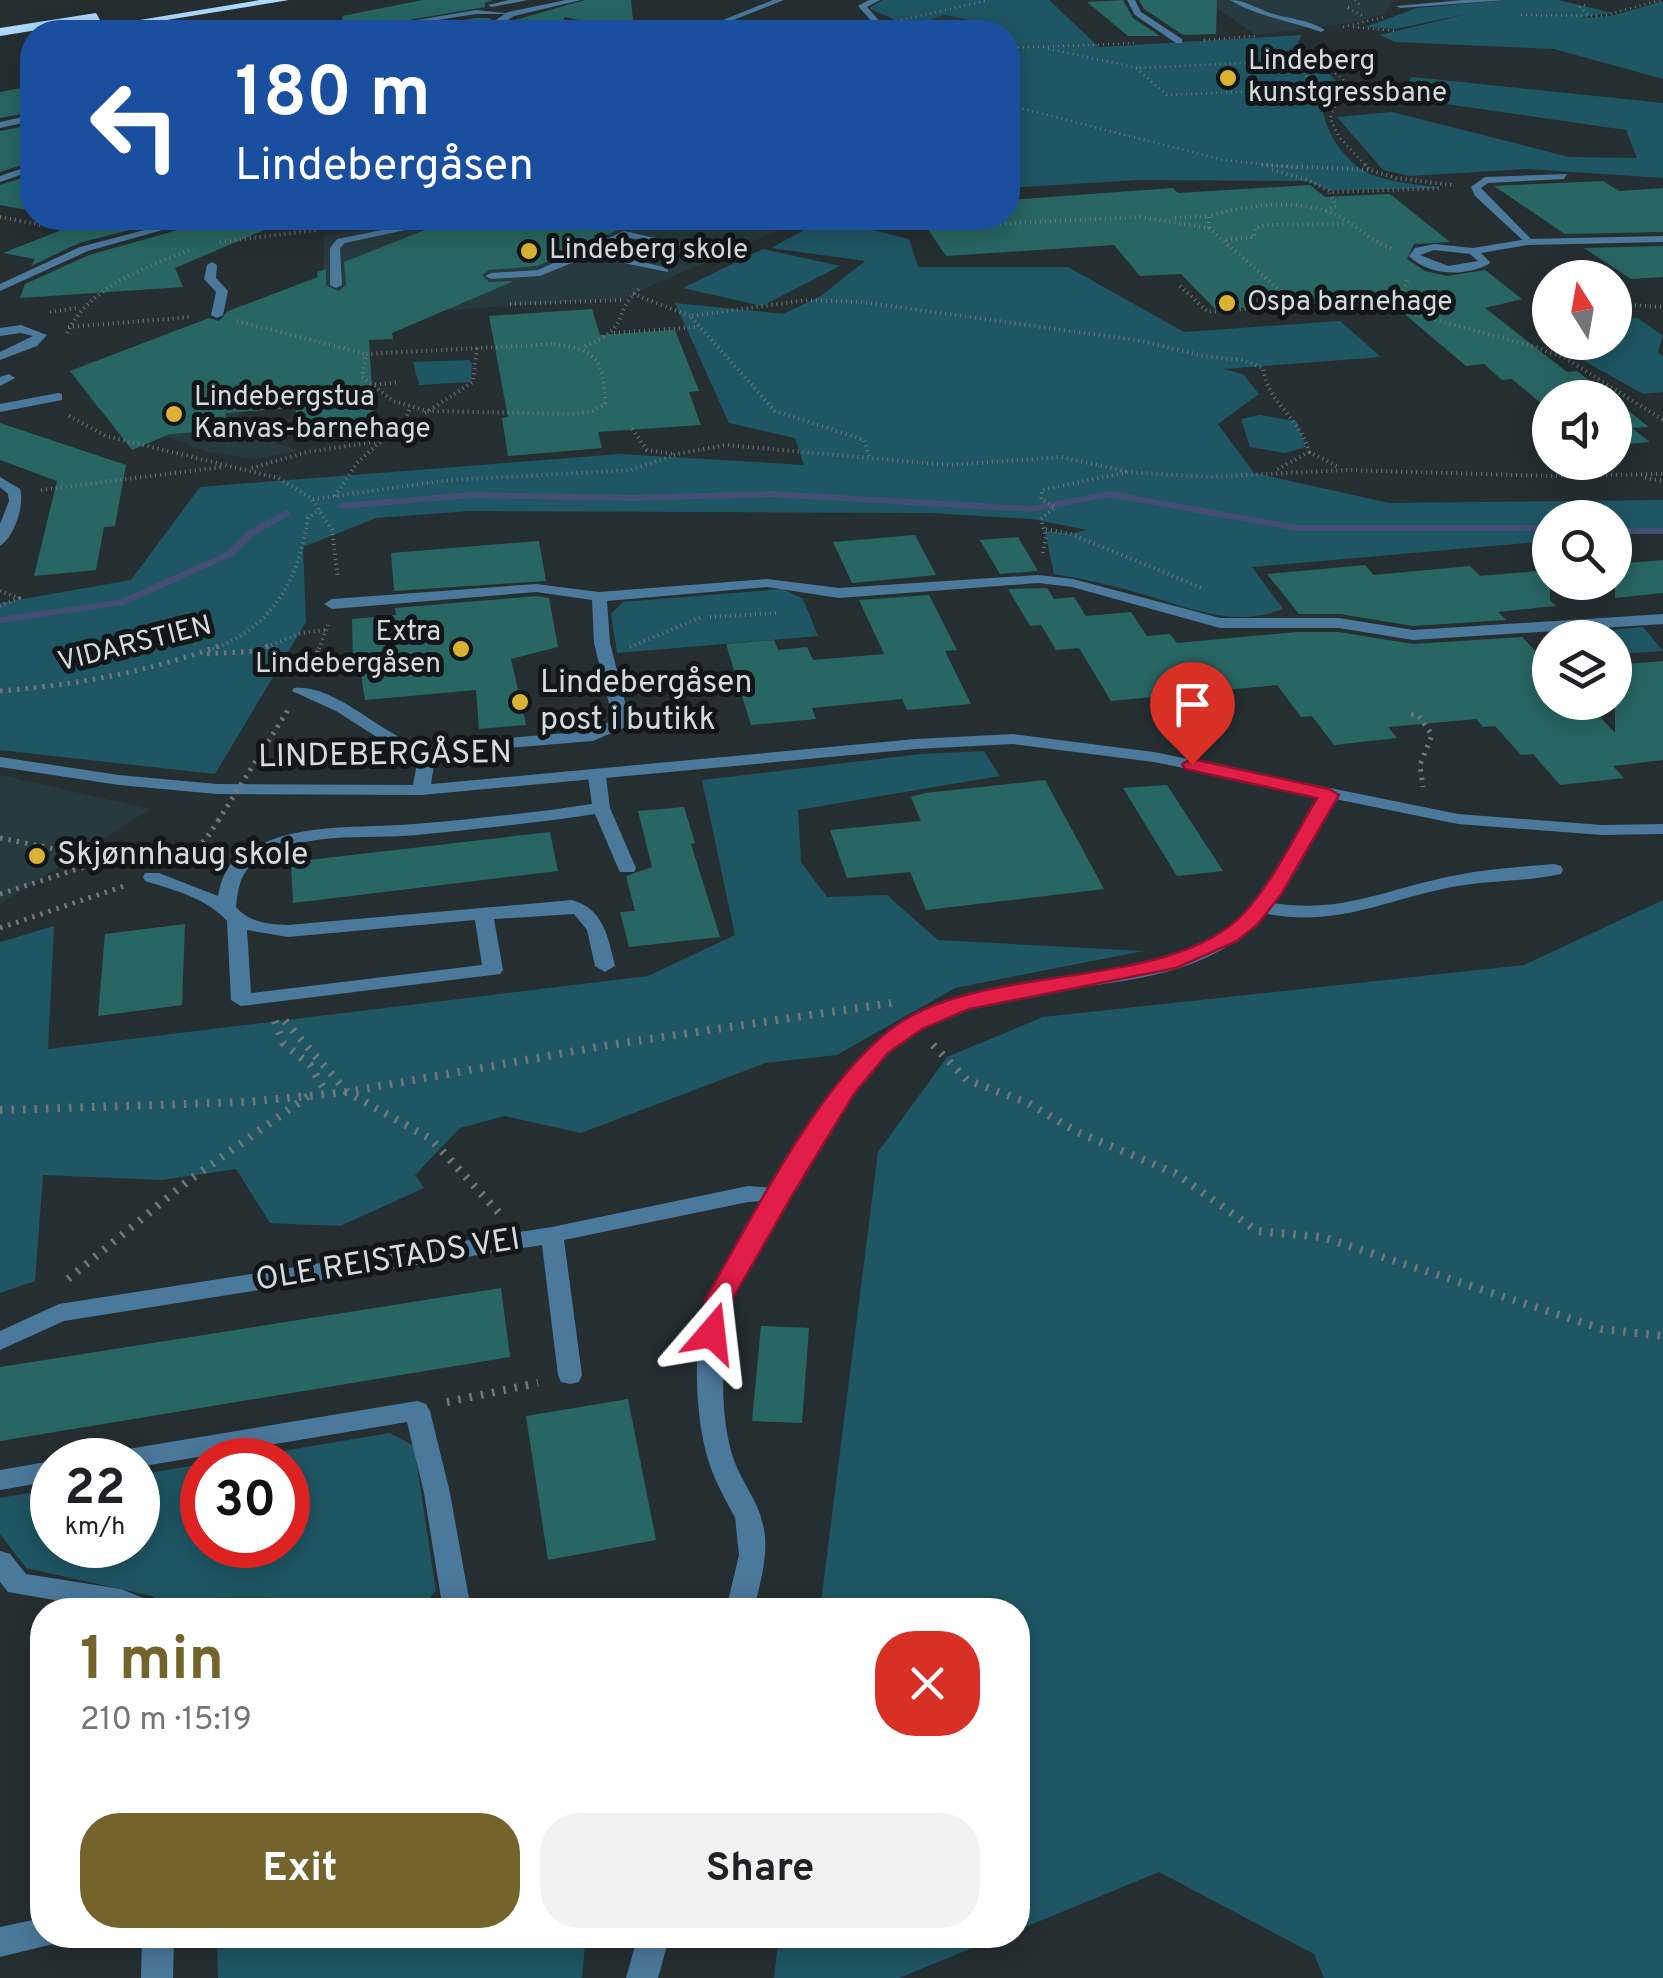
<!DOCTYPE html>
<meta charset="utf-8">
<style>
:root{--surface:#fff;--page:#f2f2f2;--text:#202124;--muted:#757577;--accent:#74632b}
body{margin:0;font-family:Overpass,sans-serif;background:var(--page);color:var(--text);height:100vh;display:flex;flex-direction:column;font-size:38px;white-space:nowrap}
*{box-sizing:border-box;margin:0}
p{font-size:32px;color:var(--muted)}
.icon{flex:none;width:55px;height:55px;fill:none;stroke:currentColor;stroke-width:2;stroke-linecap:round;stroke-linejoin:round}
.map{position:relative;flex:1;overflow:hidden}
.sheet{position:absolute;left:30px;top:1598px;width:1000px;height:350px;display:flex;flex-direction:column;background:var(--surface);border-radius:40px;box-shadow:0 5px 25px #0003}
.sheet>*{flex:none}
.top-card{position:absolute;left:20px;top:20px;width:1000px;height:210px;border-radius:40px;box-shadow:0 5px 25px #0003;background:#1a4fa0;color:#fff;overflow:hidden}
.needle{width:65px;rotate:349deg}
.controls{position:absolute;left:1532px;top:260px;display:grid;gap:20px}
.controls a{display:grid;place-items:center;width:100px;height:100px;border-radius:50%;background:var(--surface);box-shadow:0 5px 25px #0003;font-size:50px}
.speed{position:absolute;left:30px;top:1438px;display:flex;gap:20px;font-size:50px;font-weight:700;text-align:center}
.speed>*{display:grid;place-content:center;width:130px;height:130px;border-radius:50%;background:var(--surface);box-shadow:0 5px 25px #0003;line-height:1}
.speed small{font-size:25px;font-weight:400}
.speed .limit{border:15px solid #d22;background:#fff;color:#111}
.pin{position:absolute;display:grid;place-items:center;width:85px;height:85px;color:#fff;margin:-102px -42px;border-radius:50% 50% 50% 0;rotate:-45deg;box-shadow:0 0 10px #0007}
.pin .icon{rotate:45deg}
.me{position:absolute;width:110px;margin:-55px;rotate:17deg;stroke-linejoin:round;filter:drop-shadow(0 0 8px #0008)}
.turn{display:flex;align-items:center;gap:35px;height:210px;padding:0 50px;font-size:45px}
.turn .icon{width:130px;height:130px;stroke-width:2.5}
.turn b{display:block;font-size:70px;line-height:85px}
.round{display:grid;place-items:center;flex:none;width:105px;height:105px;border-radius:40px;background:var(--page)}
.head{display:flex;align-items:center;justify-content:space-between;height:170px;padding:0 50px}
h1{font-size:60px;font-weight:700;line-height:75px;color:var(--accent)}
.primary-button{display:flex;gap:20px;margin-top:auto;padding:20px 50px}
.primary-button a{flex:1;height:115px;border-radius:40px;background:var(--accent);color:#fff;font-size:40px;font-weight:700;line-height:115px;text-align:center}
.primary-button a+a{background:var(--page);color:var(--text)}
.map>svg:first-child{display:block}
</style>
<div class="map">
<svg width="1663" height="1978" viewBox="0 0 1663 1978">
<rect width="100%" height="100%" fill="#252f32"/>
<!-- built -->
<path fill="#273a3f" d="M1205 0H1395L1384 13 1361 21 1256 35Z
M944 15 996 25 1003 32H883L901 26 899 22 927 21Z
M442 218H764L795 223 621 299 414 312 323 289 324 236Z
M152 360 240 388 239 430 299 451 256 459 208 452 118 419 97 408 88 397 93 396 91 376 84 362Z
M0 775 150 809 0 904Z"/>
<!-- green -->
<path fill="#1f5664" d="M883 0H1049L1099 47 1302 35 1298 42 1338 83 1322 106C1325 132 1345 163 1370 174 1391 183 1419 184 1441 188L1329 190 1306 181 1137 180 1008 188V52L1020 50 1008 38V32L996 25 944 15 928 21 899 22 869 8Z
M1509 0H1558L1613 13 1582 17C1609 20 1636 8 1663 1V79L1554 49 1395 42 1380 35 1467 14 1395 29 1365 27 1417 8Z
M1412 77 1663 103V178L1528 169 1410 176 1383 170 1337 117 1392 112 1569 157 1637 158 1626 130 1439 103 1404 86Z
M826 218 909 239 918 267H1068L1184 332 1340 321 1381 357 1224 369 1243 374 1259 394 1218 424 1254 473 1389 503 1663 500V531L1615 535V518H1550V541L1252 567 1283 609C1235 628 1192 609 1146 595 1115 586 1085 579 1054 574L1045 531 1071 534 1087 530 1032 519 930 513 469 511 376 518 303 547 306 622 215 774 0 750V603L131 580 200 487 620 454 804 465 795 438 729 423 675 303 783 314 821 296 865 261 771 248Z
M763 249 840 266 762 306 683 288Z
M1615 317 1638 318 1663 336 1658 352 1663 357V392L1643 394 1552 343 1615 342Z
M469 360 472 363 471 382 419 385 413 362Z
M1259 415 1296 421 1306 447 1285 453 1250 447 1241 419Z
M783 589 803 599 818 636 617 653 611 614 623 602Z
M1643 627 1663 651 1615 654V638L1569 637 1579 633Z
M984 751 1000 776 798 810 801 862 827 897 887 895 938 940 1143 951 955 988 837 1055 765 1063 581 1133 505 1116 460 1128 415 1175 424 1188 340 1226 270 1223 236 1169 162 1180 43 1175 35 1281 0 1293V942L54 926 48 1049 648 976 735 935 702 780 921 754Z
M1663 900V1978H1324L1314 1954 1159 1872 1018 1930V1610H820L878 1152 947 1057 1043 1017 1524 965Z
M390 1433 414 1446 436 1591 419 1610H168L152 1596 26 1568 0 1534V1498L52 1489V1545H138V1475L202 1464V1545H288V1460H229Z
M586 1935 582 1978H218L217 1936 222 1935Z
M779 1935H1004L899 1978H774Z"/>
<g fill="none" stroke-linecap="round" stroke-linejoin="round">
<!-- stream -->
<path fill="#454e76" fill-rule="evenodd" d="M770 491 1032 506 1109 491 1297 525H1550V531H1297L1109 497 1032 512 770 497 632 501 471 498 342 509 338 506 342 503 471 492 632 495Z
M287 510 291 513 290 515 254 535 233 556 124 605 0 623V617L119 600 227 552 248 531Z
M1615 528H1663V534H1615Z"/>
</g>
<!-- building -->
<path fill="#286663" d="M423 0H493L485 3V7L344 31 342 16Z
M585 0H631L634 32 565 17 558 28 593 32H503L502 28 515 20Z
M1123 0 1133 18 1160 36H1128L1087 2Z
M1139 0H1217L1216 34 1183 35 1144 9Z
M476 18H492L487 23 488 32H384Z
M32 86V112L0 118V92Z
M32 125V162L0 172V131Z
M32 175V211L0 205V185Z
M1603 181 1619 191 1663 188V232L1565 234 1494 186Z
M1310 185 1325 197 1390 194 1450 242 1414 244 1407 259 1425 271 1447 276 1485 270 1522 299 1485 308 1567 372 1577 371 1612 398H1550V411L1512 379 1502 380 1484 364 1466 366 1388 300 1215 309 1181 274 1140 276 1114 245 946 256 920 218H1008V200L1173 188 1178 193Z
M92 218H177L79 243 31 266 35 259 3 253Z
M209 218H292L175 268 183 287 20 298 25 284 89 255 206 222Z
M512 218H664L636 230 622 228 537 266 489 270 482 275 489 282 514 281 392 333 393 339 369 340 375 436 316 441V425H295L296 408 226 413 224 430 170 434 132 450 70 371 209 318 219 321 228 311 318 277 317 272 326 269V285L338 291 346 285 344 262 430 228 452 224 480 230Z
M1663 246V277L1631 279 1584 248Z
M592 309 600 335 675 330 699 391 689 392 701 425 598 432 602 448 508 456 502 418 508 417 489 316Z
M1615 400 1649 427 1632 428 1650 442 1615 445Z
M0 423 126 465 115 526 104 527 96 570 34 576 57 481 0 460Z
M915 535 936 575 852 583 833 542Z
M1018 537 1038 571 1000 574 980 540Z
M539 541 546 581 394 591 391 553Z
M1663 560V593L1615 598V564Z
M1365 565 1374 575 1470 566 1480 576 1550 570V600L1556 606 1498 612 1506 620 1413 626 1340 614H1299L1267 574Z
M1047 588 1054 599 1074 597 1086 616 1131 612 1147 636 1170 634 1177 643 1296 632H1339L1413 644 1522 637 1550 666V702H1586L1615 733V665L1663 661V760L1613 766 1624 778 1560 785 1533 754 1521 755 1495 726 1483 727 1476 719 1388 727 1397 738 1334 745 1312 716 1301 717 1277 685 1111 701 1079 648 1056 650 1041 625 1030 626 1008 589Z
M929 595 957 650 945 651 971 704 907 710 902 699 812 708 816 719 751 725 726 644 774 640 778 650 807 647 813 660 884 654 859 600Z
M536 596 549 598 558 647 511 659 526 725 479 729 476 690 365 700 359 662 353 663 352 619 396 615 395 608Z
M1045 780 1104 889 926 910 910 872 847 878 830 830 921 821 911 797 925 793Z
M1167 785 1223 871 1177 876 1123 788Z
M684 807 695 843 691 844 720 937 629 947 620 912 635 911 626 876 652 867 638 811Z
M550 832 558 871 293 903 291 862Z
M185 924 182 1005 98 1016 105 934Z
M501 1288 510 1357 0 1441V1367Z
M761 1326 809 1328 802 1423 752 1421Z
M628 1399 656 1540 548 1560 526 1416Z"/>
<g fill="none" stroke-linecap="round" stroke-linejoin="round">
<!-- path-far3 -->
<path stroke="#6f777a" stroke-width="2.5" stroke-dasharray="1 4" stroke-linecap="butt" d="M1355 0 1360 5
M1585 5 1580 7 1590 16
M1349 7H1346L1363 16
M1521 15 1603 16 1660 0
M901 20 989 0
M1343 27 1384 17
M1353 27 1396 31
M1204 40 1256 36
M1008 48 1136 43
M1048 49 1139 68
M1278 52 1307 51 1343 79 1345 85 1330 118 1339 137 1368 168
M1286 61 1322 88 1167 95 1136 68Z
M1289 61 1316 60
M1321 86 1343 88
M1008 105 1223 160 1298 168"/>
<!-- path-far2 -->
<path stroke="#6f777a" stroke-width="4" stroke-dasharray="1 4" stroke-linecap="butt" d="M1262 165 1370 170 1396 178 1452 185
M1365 165 1369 169
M1272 170 1308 180 1331 192 1440 188
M1326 211 1336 206 1330 193
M0 217 42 225 54 220
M856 218 910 228 1140 217 1209 228 1277 288 1302 304 1395 309 1536 347 1565 358 1663 420
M1175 218 1209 216
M1209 228V216C1246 205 1305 197 1340 217 1359 227 1372 242 1393 249
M1226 240 1254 237 1255 228 1264 225 1347 224
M220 242 317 230
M1180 286 1208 312 1301 304
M633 294 690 316
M510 304 625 300
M1615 304 1663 307
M1395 309 1408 279
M50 312 77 308
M237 321 366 354
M68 327 191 317
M67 333C88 287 148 266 193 249
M614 333 696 327
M554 344C598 349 604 361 605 404L593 411 573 414 427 411 393 401 362 377 366 354Z
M585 346C634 326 610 314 640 288
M370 385 400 382
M425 413 473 382 477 348
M69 416 106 436 278 478 311 498 332 530 338 578
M632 429 647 450 675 454
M1309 452 1339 467
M869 456 864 440 775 411 690 316 808 300 861 302 1142 341 1203 356 1243 360 1263 368C1267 403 1301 418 1309 452L1275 471
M252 468 307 452 381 441 399 431 410 409
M1645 478 1663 481
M41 490 222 467
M335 496 357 463 381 441
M313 499 450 480 631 470 677 454 726 445 948 465 1061 457 1128 472
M1046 529 1071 534 1202 588
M1043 553 1046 537 1041 519 1055 507 1041 499 1042 490 1128 472 1209 477 1345 470 1549 476 1663 474
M0 591 19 598 0 606
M710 617 778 613
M630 647 701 617
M213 649C274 626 298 580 308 518L320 509
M262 649 301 633 325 630
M319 649 328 625"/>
<!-- path-far1 -->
<path stroke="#6f777a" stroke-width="5" stroke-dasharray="2.5 6" stroke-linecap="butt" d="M207 654 256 651 268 646
M311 669 320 646
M0 691C75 685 148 672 219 646
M1411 714 1418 715 1432 735 1420 765 1423 787
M259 756 288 710
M0 838 126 863
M183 859 206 839 218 821
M0 894 105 860
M0 928 127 885"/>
<!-- path -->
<path stroke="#6f777a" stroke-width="8" stroke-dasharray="2.5 9" stroke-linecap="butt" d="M275 1021 283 1043 310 1065 327 1094
M285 1021 347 1092 431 1139 500 1214
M933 1045 967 1080 1028 1103 1077 1132 1175 1173 1257 1231 1322 1237 1602 1329 1663 1336
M0 1110 247 1102 347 1092 609 1045 891 1003
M68 1279 188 1181 308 1096
M447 1402 538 1383"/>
<!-- service -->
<path fill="#4b799c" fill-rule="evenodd" d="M509 0H528L492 7 488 5Z
M773 0H784L703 32H693Z
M869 0H880L867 7 884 26 874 32H865L875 25 858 6Z
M1127 0H1135L1141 12 1182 39V43H1176L1135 15Z
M1230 0C1245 0 1256 8 1270 13 1289 19 1307 19 1325 30L1321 32C1291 21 1258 17 1230 0Z
M1463 0H1507L1400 8 1396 6Z
M476 10 515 14H476L363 32H347Z
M564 21 617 30 621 32 561 25Z
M32 165V171L0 182V176Z
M1567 174 1564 179 1488 183 1481 188 1532 240 1533 242 1528 245 1475 196 1471 187 1485 177Z
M190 218H205L88 251 0 291V284L80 247Z
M443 218H461L345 243 340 248 342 285 336 288 330 285V248L337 239Z
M479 218H492L472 224V220Z
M745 218H764L777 222 772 225Z
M624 231 706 249 701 252 625 237 598 252 668 268V272L589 256 540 276 491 279 485 276 491 273 538 270Z
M212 262 217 265 216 278 228 291 223 315 217 318 211 315 216 292 204 279 207 265Z
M9 374 15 378 0 386V377Z
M58 393 62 394V400L0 412V404Z
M0 477 20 489C25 505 14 537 0 546V524L9 501 8 494 0 487Z
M1038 575 1073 579 1220 618H1339L1413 630 1663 614V624L1413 640 1339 628H1220L1072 587 1038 583 839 598 767 587 607 601 610 643 630 722 628 726 593 741 436 754 430 790 421 795 412 790 419 753 394 748 336 711 292 691 294 688C331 684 372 725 404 739 411 742 420 743 428 745L590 731 613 720 594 643 592 600 536 592 332 609 324 604 332 599 536 584 599 592 767 579 839 588Z
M597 772 606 777 610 808 636 868 634 872H620L618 868 595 814C536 823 477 829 417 835 363 840 298 829 252 865 239 875 238 892 236 907 250 923 268 924 288 925L572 900C604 909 608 937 615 966L605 972 595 966 587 930 574 914 494 919 503 970 500 974 241 1006 231 1000 227 921C206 898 174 890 145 881L143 877 145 873H159L218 896C221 880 226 865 240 856 290 821 356 829 414 824 473 819 533 813 592 804L588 777ZM475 920 482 965 251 993 247 930 288 937Z
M1554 864 1561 866 1563 870 1561 874C1525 882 1488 880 1452 887 1377 902 1333 930 1253 911L1251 907 1260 901C1340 916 1378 891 1452 876 1486 869 1520 867 1554 864Z
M748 1186 788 1189 791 1194 788 1199 748 1202 564 1240 582 1375 579 1382 570 1384 561 1382 558 1375 542 1245 64 1321 0 1350V1331L59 1304 552 1227Z
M417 1401 426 1404 430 1411 450 1493 471 1610H443L424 1493 407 1422 138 1467V1460H109L113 1453 122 1450Z
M52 1461V1481L0 1490V1470Z
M748 1506 757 1509C774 1541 761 1577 754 1610H726L739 1555 735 1517 739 1509Z
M0 1551 10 1554 26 1574 121 1589 153 1602 157 1610H112L8 1592 0 1582Z
M42 1918V1935H57L53 1944 0 1957V1927Z
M142 1935H174L173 1978H141Z
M638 1935H670L658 1978H626Z"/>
<!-- minor -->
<path fill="#4b799c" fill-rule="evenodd" d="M21 325 47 335 37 346 0 360V352L33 336 21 333 0 336V328Z
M1329 790 1338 795C1315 834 1297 877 1268 912 1184 1009 1033 969 928 1024 855 1062 817 1151 777 1219 762 1244 742 1270 731 1297 724 1315 724 1339 724 1358 722 1391 723 1431 735 1463 742 1481 755 1498 761 1517L757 1525 748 1528 739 1525C728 1504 713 1479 707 1456 695 1414 692 1340 707 1299 713 1283 725 1267 734 1253 755 1218 775 1184 797 1150 828 1098 858 1043 914 1015 1019 962 1169 999 1253 905 1282 873 1299 831 1320 795Z"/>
<!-- tertiary -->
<path fill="#4b799c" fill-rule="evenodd" d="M566 0H581L514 16 498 26 500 32H492L491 23 508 12Z
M32 115V121L0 128V122Z
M1663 236V242L1528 245 1481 253 1490 262 1489 264C1463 277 1430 276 1409 256L1415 248 1434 244 1473 248 1528 239ZM1434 250 1470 254 1478 261 1448 266 1420 255Z
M1013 734 1154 752 1458 814 1602 825 1663 824V834L1602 835 1458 824 1154 762 1013 744 916 749 421 795 217 794 119 785 0 767V757L119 775 217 784 421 785 916 739Z"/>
<!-- motorway -->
<path fill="#b0dbfe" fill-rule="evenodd" d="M260 0H289L93 32H67Z
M96 13 100 20 0 36V28Z"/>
<!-- path-bridge -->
<path stroke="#6f777a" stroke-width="5" stroke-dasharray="2.5 6" stroke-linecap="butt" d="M218 821 259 756"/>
</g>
<!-- route -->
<path fill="#e11d48" stroke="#92132f" stroke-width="2.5" d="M1192 759 1329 789 1339 795 1282 893 1258 924 1237 941 1176 968 969 1009 922 1029 888 1053 854 1094 793 1194 733 1298 722 1340H702L698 1333 706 1298C753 1216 824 1072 901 1022 990 963 1173 990 1244 913 1274 880 1294 837 1317 798L1185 769 1182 764Z"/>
<!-- markers -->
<g fill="#dbb333" stroke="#121618" stroke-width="4">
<circle cx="1228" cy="78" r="10"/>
<circle cx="529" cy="251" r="10"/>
<circle cx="1227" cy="303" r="10"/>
<circle cx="174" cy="414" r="10"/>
<circle cx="461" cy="649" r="10"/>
<circle cx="520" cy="702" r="10"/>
<circle cx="37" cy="856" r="10"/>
</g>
<g text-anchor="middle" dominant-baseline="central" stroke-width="10" stroke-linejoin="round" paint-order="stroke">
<!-- far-poi labels -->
<g font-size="28" fill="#d4dbdd" stroke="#121618" text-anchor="start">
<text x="1248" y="62">Lindeberg<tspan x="1248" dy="32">kunstgressbane</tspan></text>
<text x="549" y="251">Lindeberg skole</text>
<text x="1247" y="303">Ospa barnehage</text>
<text x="194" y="398">Lindebergstua<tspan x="194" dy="32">Kanvas-barnehage</tspan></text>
<text x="441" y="633" text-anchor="end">Extra<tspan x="441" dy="32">Lindebergåsen</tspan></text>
</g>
<!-- far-street labels -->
<g font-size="28" fill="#d4dbdd" stroke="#121618">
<text transform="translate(135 645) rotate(-14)">VIDARSTIEN</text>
</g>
<!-- poi labels -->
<g font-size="32" fill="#d4dbdd" stroke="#121618" text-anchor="start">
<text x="540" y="684">Lindebergåsen<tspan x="540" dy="37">post i butikk</tspan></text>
<text x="57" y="856">Skjønnhaug skole</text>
</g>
<!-- street labels -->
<g font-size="32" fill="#d4dbdd" stroke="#121618">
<text transform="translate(385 756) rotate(-1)">LINDEBERGÅSEN</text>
<text transform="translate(388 1261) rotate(-9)">OLE REISTADS VEI</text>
</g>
</g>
</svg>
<div class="controls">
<a><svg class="needle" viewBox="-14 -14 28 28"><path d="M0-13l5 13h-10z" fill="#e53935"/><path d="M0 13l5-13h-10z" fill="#757577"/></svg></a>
<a><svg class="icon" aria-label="sound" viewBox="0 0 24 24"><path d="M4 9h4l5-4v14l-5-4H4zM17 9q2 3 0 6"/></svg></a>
<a><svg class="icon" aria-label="search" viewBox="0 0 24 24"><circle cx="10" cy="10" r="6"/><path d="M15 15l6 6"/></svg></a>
<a><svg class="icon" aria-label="layers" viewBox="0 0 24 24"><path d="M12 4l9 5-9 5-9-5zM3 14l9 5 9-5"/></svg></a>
</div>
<div class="speed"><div>22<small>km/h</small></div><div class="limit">30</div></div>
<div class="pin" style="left:1192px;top:764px;background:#d93025"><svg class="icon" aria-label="arrive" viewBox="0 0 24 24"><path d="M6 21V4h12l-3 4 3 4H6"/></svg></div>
<svg class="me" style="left:712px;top:1333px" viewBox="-20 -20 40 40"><path d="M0-17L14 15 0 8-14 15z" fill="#e11d48" stroke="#fff" stroke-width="4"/></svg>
<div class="top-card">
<div class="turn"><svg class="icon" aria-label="left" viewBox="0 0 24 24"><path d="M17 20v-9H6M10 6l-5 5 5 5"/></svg><div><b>180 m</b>Lindebergåsen</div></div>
</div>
<section class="sheet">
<div class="head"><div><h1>1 min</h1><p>210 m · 15:19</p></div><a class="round" style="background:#d93025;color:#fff"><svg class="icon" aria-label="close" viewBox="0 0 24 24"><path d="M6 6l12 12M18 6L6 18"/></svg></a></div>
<div class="primary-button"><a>Exit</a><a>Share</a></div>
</section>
</div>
